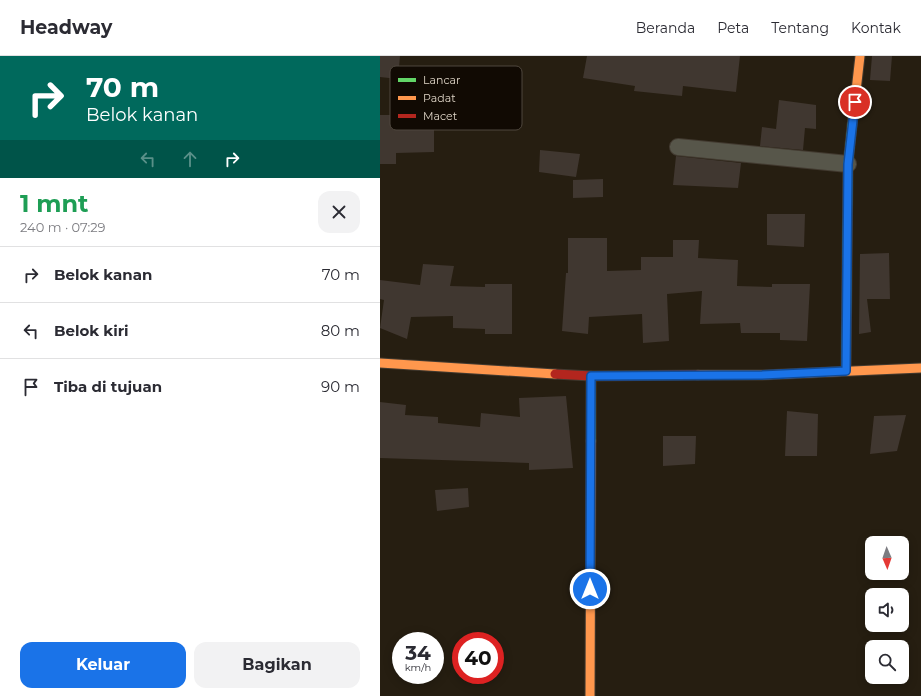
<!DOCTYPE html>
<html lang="id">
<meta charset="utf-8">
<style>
:root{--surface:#fff;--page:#f2f2f3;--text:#2b2b33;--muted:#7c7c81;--line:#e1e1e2;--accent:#1a73e8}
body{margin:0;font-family:Montserrat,sans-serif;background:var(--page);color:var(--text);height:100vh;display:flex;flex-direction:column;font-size:15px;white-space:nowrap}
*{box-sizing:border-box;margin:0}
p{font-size:13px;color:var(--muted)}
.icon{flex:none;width:22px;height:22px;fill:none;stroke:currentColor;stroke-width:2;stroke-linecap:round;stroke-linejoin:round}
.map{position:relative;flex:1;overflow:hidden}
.drawer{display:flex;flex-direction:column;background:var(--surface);width:380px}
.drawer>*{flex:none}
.guide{background:#00695c;color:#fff;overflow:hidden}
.needle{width:26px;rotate:178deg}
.tools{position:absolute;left:485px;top:480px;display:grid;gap:8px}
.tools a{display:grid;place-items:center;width:44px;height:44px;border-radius:8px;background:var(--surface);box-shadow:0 2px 10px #0003;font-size:20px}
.speed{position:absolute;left:12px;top:576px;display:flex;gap:8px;font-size:20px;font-weight:700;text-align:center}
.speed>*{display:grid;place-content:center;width:52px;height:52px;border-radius:50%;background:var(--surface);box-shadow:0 2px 10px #0003;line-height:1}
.speed small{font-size:10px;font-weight:400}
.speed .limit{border:6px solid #d22;background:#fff;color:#111}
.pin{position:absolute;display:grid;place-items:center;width:34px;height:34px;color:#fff;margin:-17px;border:2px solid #fff;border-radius:50%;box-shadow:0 1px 4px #0007}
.me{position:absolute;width:44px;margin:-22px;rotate:0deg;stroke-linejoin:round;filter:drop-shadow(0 0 3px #0008)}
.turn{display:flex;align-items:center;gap:14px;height:84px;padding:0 20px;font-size:18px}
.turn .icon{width:52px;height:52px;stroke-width:2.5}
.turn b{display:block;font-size:28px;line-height:34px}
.lanes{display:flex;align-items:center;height:38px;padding:0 20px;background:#0003;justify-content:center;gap:20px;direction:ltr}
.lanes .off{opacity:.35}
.round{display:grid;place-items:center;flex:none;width:42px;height:42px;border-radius:12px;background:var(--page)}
.head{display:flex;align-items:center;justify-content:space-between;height:68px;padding:0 20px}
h1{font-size:24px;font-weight:700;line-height:30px;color:#1e9e55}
.primary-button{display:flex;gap:8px;margin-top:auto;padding:8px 20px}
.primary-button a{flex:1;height:46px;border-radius:12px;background:var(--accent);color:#fff;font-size:16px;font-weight:700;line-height:46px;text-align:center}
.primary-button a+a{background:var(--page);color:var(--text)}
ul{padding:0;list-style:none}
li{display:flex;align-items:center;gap:12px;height:56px;padding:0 20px;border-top:1px solid var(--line)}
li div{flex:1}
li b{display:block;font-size:15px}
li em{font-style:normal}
header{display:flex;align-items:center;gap:24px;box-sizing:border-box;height:56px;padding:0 20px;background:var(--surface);border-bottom:1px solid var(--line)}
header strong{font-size:19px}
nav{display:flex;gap:22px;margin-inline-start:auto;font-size:14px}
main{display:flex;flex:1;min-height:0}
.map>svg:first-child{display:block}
</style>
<header>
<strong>Headway</strong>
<nav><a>Beranda</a><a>Peta</a><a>Tentang</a><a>Kontak</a></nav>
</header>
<main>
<section class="drawer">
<div class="guide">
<div class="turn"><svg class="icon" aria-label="right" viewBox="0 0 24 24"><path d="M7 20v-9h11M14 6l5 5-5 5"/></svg><div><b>70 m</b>Belok kanan</div></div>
<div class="lanes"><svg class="icon off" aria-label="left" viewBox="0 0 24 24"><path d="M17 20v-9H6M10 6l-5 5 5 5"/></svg><svg class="icon off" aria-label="ahead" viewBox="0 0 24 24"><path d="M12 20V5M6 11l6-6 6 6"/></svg><svg class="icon" aria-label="right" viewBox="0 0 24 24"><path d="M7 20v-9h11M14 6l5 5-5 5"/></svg></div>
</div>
<div class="head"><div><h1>1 mnt</h1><p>240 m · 07:29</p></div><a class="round"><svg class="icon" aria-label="close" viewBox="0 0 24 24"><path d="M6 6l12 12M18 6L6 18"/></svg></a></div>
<ul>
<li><svg class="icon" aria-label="right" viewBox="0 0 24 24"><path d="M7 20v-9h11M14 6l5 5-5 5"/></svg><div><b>Belok kanan</b></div><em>70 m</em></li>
<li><svg class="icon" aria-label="left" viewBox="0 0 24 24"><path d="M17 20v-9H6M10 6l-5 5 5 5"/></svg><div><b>Belok kiri</b></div><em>80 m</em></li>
<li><svg class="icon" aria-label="arrive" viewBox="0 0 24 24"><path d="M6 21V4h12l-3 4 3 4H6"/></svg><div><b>Tiba di tujuan</b></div><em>90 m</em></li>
</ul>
<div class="primary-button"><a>Keluar</a><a>Bagikan</a></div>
</section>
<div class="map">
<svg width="541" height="640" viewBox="0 0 541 640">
<rect width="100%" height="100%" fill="#261e11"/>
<!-- building -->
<path fill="#403730" d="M0 0H20L18 23 0 21Z
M207 0H360L356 36 303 30 302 40 254 35 255 30 203 22Z
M492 0H512L510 25 490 24Z
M399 44 436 49V73L425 72 423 94 380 90 382 71 396 73Z
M0 59H16V64L54 72V96L16 97V108H0Z
M160 94 200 98 196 121 159 116Z
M296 100 361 107 358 132 293 129Z
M223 123V141L193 142V124Z
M387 158H425L424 191 387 189Z
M188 182H227V215L261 214V201H293V184H319L318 202 358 204 357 230 392 231V228H430L427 285 400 284V277H361L360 267 320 268 322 235 287 238 289 285 263 287 262 258 209 261 208 278 182 275 186 217H188Z
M509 197 510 243H487L491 276 479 278 480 198Z
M43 208 74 210 70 230 105 231V228H132V278H105V273L73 272V260L31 261 27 283 0 272 4 244 0 243V224L40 229Z
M186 340 193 412 149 414V407L0 402V346L26 349 25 359 58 361V367L100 371 101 357 140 361 139 342Z
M407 355 438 358 437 400H405Z
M526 359 517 395 490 398 494 360Z
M283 380H316L315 408 283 410Z
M88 432 89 451 57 455 55 434Z"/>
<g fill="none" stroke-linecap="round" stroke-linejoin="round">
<!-- street casing -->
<g stroke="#423a30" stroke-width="18">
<path id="street" d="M298 91 468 108"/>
</g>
<!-- fast casing -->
<g stroke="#423a30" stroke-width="11">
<path id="fast" d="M466 315 468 108 473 61
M211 385V320"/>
</g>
<!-- slow casing -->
<g stroke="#423a30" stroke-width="11">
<path id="slow" d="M473 61 480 0
M0 307 175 318
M318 319H382L541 312
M210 640 211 385"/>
</g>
<!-- jam casing -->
<g stroke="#423a30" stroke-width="11">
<path id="jam" d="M175 318 211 320 318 319"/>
</g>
<!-- street -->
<use href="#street" stroke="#57564a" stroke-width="16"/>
<!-- fast -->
<use href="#fast" stroke="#63d668" stroke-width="9"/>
<!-- slow -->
<use href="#slow" stroke="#ff974d" stroke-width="9"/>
<!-- jam -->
<use href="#jam" stroke="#b3261e" stroke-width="9"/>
</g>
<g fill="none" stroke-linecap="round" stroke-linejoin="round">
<!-- route casing -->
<g stroke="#114b97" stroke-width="10">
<path id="route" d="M210 533 211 320 382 319 466 315 468 108 475 46"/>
</g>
<!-- route -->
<use href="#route" stroke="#1a73e8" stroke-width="7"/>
</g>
<!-- legend -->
<rect x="10" y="10" width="132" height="64" rx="6" fill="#110a03" stroke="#4f473e" stroke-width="1"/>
<rect x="18" y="22" width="18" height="4" fill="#63d668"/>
<rect x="18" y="40" width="18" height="4" fill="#ff974d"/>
<rect x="18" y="58" width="18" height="4" fill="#b3261e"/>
<g font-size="11" fill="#dfd5c7">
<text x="43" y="28">Lancar</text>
<text x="43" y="46">Padat</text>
<text x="43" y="64">Macet</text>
</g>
</svg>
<div class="tools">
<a><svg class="needle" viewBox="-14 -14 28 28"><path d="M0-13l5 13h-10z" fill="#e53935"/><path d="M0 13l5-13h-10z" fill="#7c7c81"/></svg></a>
<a><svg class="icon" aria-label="sound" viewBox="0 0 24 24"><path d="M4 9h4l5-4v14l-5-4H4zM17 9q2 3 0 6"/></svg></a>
<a><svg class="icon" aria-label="search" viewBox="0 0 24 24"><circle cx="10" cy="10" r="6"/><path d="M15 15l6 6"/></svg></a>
</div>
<div class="speed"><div>34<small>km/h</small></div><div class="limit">40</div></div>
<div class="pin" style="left:475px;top:46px;background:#d93025"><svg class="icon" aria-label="arrive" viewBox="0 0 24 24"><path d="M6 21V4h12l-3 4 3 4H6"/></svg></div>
<svg class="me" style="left:210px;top:533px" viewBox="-20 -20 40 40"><circle r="17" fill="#1a73e8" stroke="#fff" stroke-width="3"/><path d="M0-11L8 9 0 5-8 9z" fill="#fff"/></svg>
</div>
</main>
